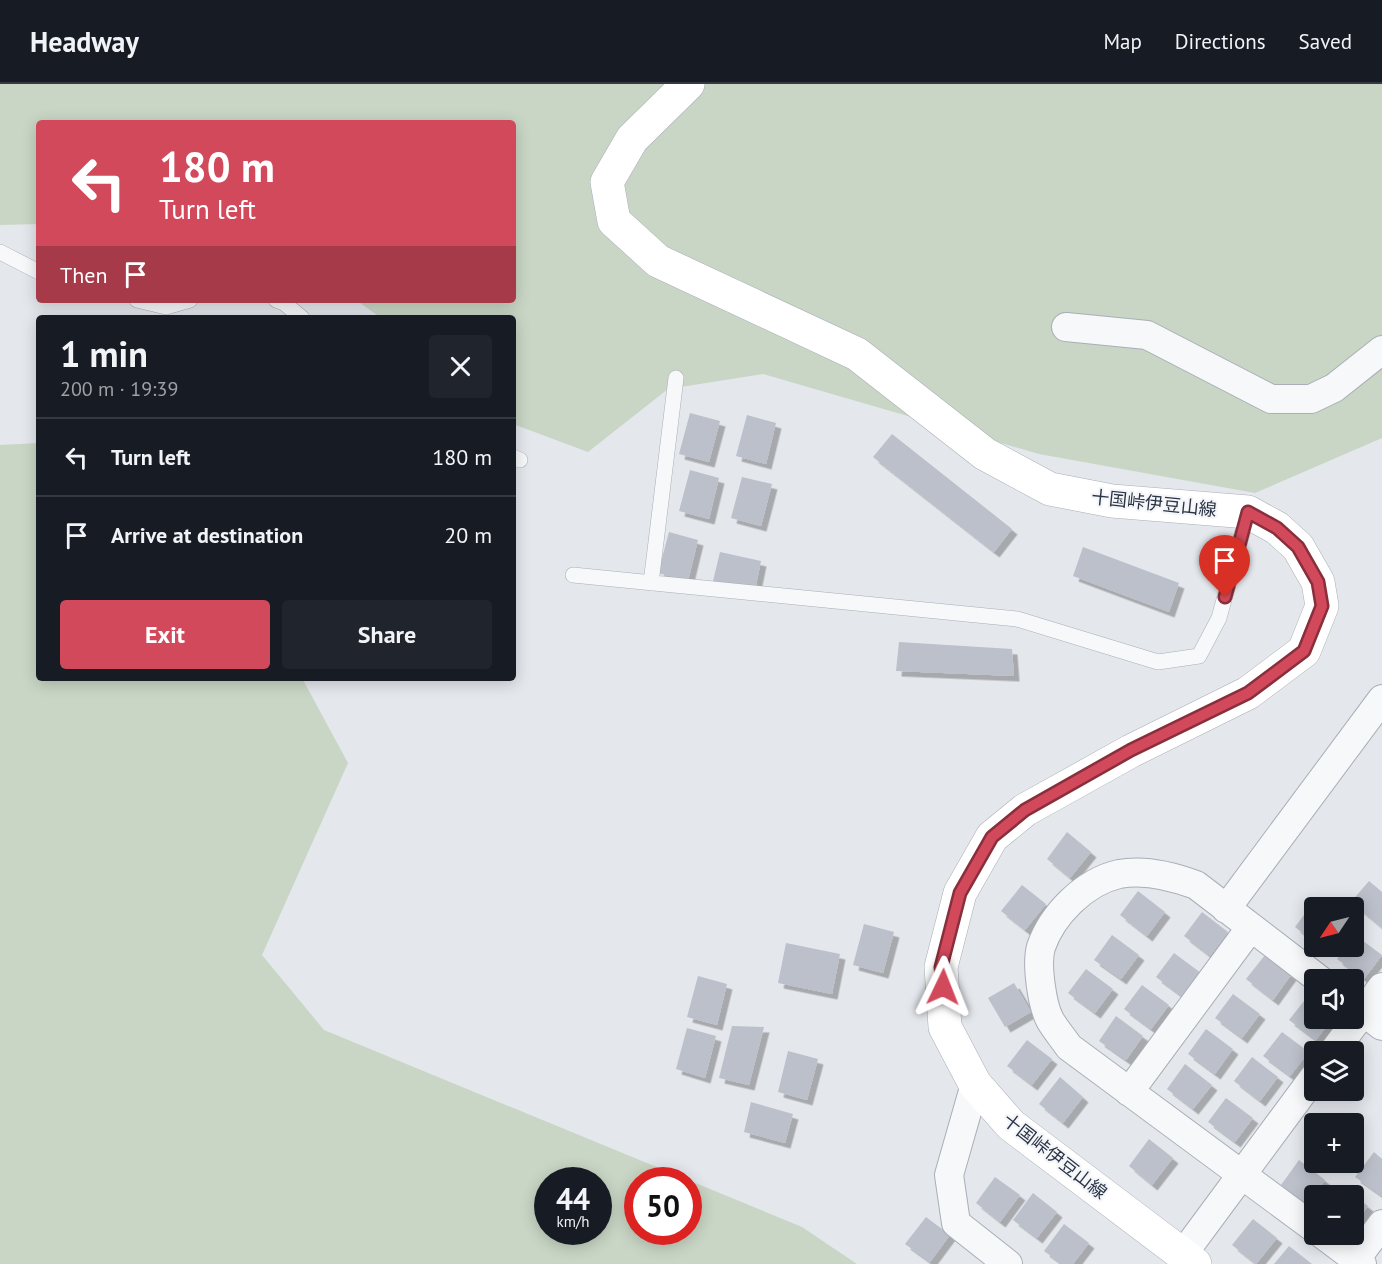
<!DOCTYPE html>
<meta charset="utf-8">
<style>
:root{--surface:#171b24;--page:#20242c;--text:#f1f3f6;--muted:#9ea1a6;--line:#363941;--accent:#d1495b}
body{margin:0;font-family:"PT Sans","Noto Sans JP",sans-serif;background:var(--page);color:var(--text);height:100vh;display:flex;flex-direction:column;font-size:22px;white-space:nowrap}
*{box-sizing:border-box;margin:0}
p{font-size:20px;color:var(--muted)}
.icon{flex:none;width:33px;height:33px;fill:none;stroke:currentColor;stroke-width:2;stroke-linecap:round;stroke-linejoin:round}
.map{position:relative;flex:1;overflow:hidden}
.sheet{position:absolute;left:36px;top:231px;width:480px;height:366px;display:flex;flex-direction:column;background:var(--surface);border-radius:6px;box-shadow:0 3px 15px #0003}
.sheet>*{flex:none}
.guide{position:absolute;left:36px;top:36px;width:480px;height:183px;border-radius:6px;box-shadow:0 3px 15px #0003;background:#d1495b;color:#fff;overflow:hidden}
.needle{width:39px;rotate:235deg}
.tools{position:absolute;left:1304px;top:813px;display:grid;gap:12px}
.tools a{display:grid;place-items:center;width:60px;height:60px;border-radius:6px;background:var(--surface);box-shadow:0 3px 15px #0003;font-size:30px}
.speed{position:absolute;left:534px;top:1083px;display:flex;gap:12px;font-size:30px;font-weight:700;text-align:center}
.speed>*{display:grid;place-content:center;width:78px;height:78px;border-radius:50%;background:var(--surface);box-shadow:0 3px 15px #0003;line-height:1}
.speed small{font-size:15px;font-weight:400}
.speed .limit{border:9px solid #d22;background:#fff;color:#111}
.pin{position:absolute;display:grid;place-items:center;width:51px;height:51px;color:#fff;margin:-62px -26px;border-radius:50% 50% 50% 0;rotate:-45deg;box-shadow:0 0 6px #0007}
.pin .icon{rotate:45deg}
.me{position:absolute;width:66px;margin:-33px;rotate:2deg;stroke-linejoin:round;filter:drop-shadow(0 0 4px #0008)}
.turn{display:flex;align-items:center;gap:21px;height:126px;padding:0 24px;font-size:27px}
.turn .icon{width:78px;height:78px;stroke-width:2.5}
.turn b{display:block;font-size:42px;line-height:51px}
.then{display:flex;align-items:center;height:57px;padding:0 24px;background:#0003;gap:12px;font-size:22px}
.round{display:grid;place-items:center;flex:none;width:63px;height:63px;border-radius:6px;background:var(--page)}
.overview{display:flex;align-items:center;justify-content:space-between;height:102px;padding:0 24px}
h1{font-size:36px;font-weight:700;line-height:45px}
.action{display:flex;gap:12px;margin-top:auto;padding:12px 24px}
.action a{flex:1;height:69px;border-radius:6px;background:var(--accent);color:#fff;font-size:24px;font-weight:700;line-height:69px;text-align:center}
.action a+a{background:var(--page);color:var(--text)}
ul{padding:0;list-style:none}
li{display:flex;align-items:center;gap:18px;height:78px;padding:0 24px;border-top:2px solid var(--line)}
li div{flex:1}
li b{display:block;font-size:22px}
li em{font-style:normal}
header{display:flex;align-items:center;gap:36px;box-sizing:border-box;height:84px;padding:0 30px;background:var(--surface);border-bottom:2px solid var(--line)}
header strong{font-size:28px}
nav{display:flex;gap:33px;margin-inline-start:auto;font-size:21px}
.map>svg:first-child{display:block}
</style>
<header>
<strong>Headway</strong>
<nav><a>Map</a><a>Directions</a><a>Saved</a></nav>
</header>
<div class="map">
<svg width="1382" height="1180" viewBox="0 0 1382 1180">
<defs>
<filter id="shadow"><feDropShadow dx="5.5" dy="5.5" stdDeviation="0" flood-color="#0004"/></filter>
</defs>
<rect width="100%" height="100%" fill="#e4e7ec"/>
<!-- green -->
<path fill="#c9d6c5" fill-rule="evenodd" d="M0 0H1382V354L1255 409 1039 370 763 290 668 305 588 368 513 340V234H381L356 216H513V39H39V140L0 141Z
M39 359V594H302L348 679 262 871 324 946 802 1143 857 1180H0V361ZM548 1096H598V1148H548ZM638 1096H688V1148H638Z"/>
<!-- building -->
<path fill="#bbc0ca" filter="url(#shadow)" d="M690 329 720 337 709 378 679 370Z
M747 331 776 339 766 380 736 372Z
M892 350 1012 445 994 468 873 373Z
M690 386 719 394 709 435 679 427Z
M742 393 772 400 761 442 731 434Z
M669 448 698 456 688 497 658 489Z
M1083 463 1179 499 1169 528 1073 492Z
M720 468 761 477 755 506 713 497Z
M899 558 1012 565 1014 592 896 587Z
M1067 748 1091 768 1070 794 1047 775Z
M1369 797 1382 808V844L1351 818Z
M1022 801 1046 820 1025 846 1001 827Z
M1138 807 1165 828 1147 852 1120 831Z
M1313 819 1318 824H1314V858L1295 843Z
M1202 828 1228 848 1210 872 1184 852Z
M864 840 894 848 883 889 853 881Z
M1112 851 1139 871 1121 895 1094 876Z
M1355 851 1382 871 1364 895 1337 875 1347 862H1353Z
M786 859 840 870 832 910 778 899Z
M1174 869 1201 889 1183 913 1156 893Z
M1265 871 1291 891 1273 916 1246 895Z
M1086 885 1113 905 1095 929 1068 909Z
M698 892 727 900 717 941 687 933Z
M1014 899 1031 928 1005 943 988 914Z
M1142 901 1169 921 1151 945 1124 925Z
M1233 910 1260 930 1242 954 1215 934Z
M1308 912 1314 916V934H1333L1316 956 1289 936Z
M1116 932 1143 952 1126 976 1099 957Z
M732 942 764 943 749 1001 719 994Z
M687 944 716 952 705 994 676 985Z
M1206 945 1233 965 1215 990 1188 970Z
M1282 948 1309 968 1290 992 1263 972Z
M1027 956 1052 975 1032 1001 1007 982Z
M788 967 818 975 807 1016 778 1008Z
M1252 973 1278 993 1260 1017 1234 997Z
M1185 980 1212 1001 1193 1025 1167 1005Z
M1060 993 1083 1013 1063 1039 1039 1020Z
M1226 1014 1253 1034 1235 1058 1208 1038Z
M751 1018 793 1030 785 1059 744 1048Z
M1149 1055 1173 1074 1152 1101 1129 1082Z
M1374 1068 1382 1075V1112L1355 1093Z
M1299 1076 1325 1096 1307 1121 1281 1101Z
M995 1093 1020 1111 1000 1138 976 1119Z
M1341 1102 1368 1122 1353 1142V1112H1334Z
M1033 1109 1057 1128 1037 1154 1013 1136Z
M926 1133 950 1151 930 1178 905 1160Z
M1253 1135 1277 1154 1256 1180 1232 1161Z
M1064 1140 1089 1159 1073 1180H1062L1044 1167Z
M1289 1162 1312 1180H1274Z"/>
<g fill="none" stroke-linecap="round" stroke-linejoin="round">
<!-- service casing -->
<g stroke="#a9aeb7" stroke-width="16">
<path id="service" d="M0 168 39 188
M137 216 166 223 190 216
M276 216 284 219 302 234
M513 373 520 376
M573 491 1017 535 1158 578 1199 572 1219 534 1248 428
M651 499 676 294"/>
</g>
<!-- minor casing -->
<g stroke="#a9aeb7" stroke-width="30">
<path id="minor" d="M1066 243 1147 251 1271 315H1311L1334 304 1382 266
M1226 825 1382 615
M1353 920 1382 942
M1333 968 1382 903
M975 1000 949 1091 956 1139 1008 1180
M1129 1008 1251 843
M1314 1144 1069 963C1063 954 1055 945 1050 936 1042 921 1036 880 1041 863 1052 831 1084 798 1119 790 1145 785 1172 792 1196 801L1320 896
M1322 1150 1362 1180
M1183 1170 1314 993
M1356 1175 1382 1140"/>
</g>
<!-- secondary casing -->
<g stroke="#a9aeb7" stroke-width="34">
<path id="secondary" d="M688 0 632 55 607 98 614 137 658 177 857 270 985 370 1050 405 1112 417 1248 428 1277 444 1298 463 1318 498 1322 522 1304 567 1248 609 1131 667 1025 726 992 753 960 809 941 883 945 943 975 1000 1011 1041 1195 1180"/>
</g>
<!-- service -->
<use href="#service" stroke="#f7f8fa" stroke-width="15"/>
<!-- minor -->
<use href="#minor" stroke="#f7f8fa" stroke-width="28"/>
<!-- secondary -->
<use href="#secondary" stroke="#fff" stroke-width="33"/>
</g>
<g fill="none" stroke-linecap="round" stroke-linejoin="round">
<!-- route casing -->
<g stroke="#882f3b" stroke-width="15">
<path id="route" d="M943 903 941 883 960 809 992 753 1025 726 1131 666 1248 609 1304 567 1322 522 1318 498 1298 463 1277 444 1248 428 1225 513"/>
</g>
<!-- route -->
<use href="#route" stroke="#d1495b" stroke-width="10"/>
</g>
<g text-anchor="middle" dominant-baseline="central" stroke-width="4.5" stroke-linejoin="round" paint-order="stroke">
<!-- street labels -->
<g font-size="18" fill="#2b3445" stroke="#f4f6f9">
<text transform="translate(1154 419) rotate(6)">十国峠伊豆山線</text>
<text transform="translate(1055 1072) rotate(38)">十国峠伊豆山線</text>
</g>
</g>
</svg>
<div class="tools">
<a><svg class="needle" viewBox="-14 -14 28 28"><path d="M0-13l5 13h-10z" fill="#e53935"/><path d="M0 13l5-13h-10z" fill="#9ea1a6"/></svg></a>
<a><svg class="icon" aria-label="sound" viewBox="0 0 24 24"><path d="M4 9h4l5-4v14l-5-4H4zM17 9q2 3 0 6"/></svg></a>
<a><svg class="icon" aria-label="layers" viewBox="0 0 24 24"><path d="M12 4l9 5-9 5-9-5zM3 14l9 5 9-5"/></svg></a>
<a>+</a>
<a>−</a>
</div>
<div class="speed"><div>44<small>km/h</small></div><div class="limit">50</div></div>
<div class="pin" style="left:1225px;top:513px;background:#d93025"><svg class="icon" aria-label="arrive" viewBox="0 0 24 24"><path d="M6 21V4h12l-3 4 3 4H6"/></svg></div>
<svg class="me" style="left:943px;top:903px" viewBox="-20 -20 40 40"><path d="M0-17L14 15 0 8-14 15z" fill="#d1495b" stroke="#fff" stroke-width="4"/></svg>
<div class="guide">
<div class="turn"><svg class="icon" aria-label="left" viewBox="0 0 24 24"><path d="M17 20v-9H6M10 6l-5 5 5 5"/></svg><div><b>180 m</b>Turn left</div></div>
<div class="then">Then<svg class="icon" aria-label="arrive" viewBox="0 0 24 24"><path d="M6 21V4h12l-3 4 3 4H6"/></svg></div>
</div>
<section class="sheet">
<div class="overview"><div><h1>1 min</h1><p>200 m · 19:39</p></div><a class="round"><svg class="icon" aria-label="close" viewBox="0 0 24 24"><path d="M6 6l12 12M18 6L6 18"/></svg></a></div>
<ul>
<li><svg class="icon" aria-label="left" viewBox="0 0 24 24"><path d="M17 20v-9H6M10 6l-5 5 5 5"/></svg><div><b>Turn left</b></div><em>180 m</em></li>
<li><svg class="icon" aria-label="arrive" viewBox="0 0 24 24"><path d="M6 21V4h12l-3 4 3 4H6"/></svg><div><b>Arrive at destination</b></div><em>20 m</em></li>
</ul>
<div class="action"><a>Exit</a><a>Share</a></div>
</section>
</div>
